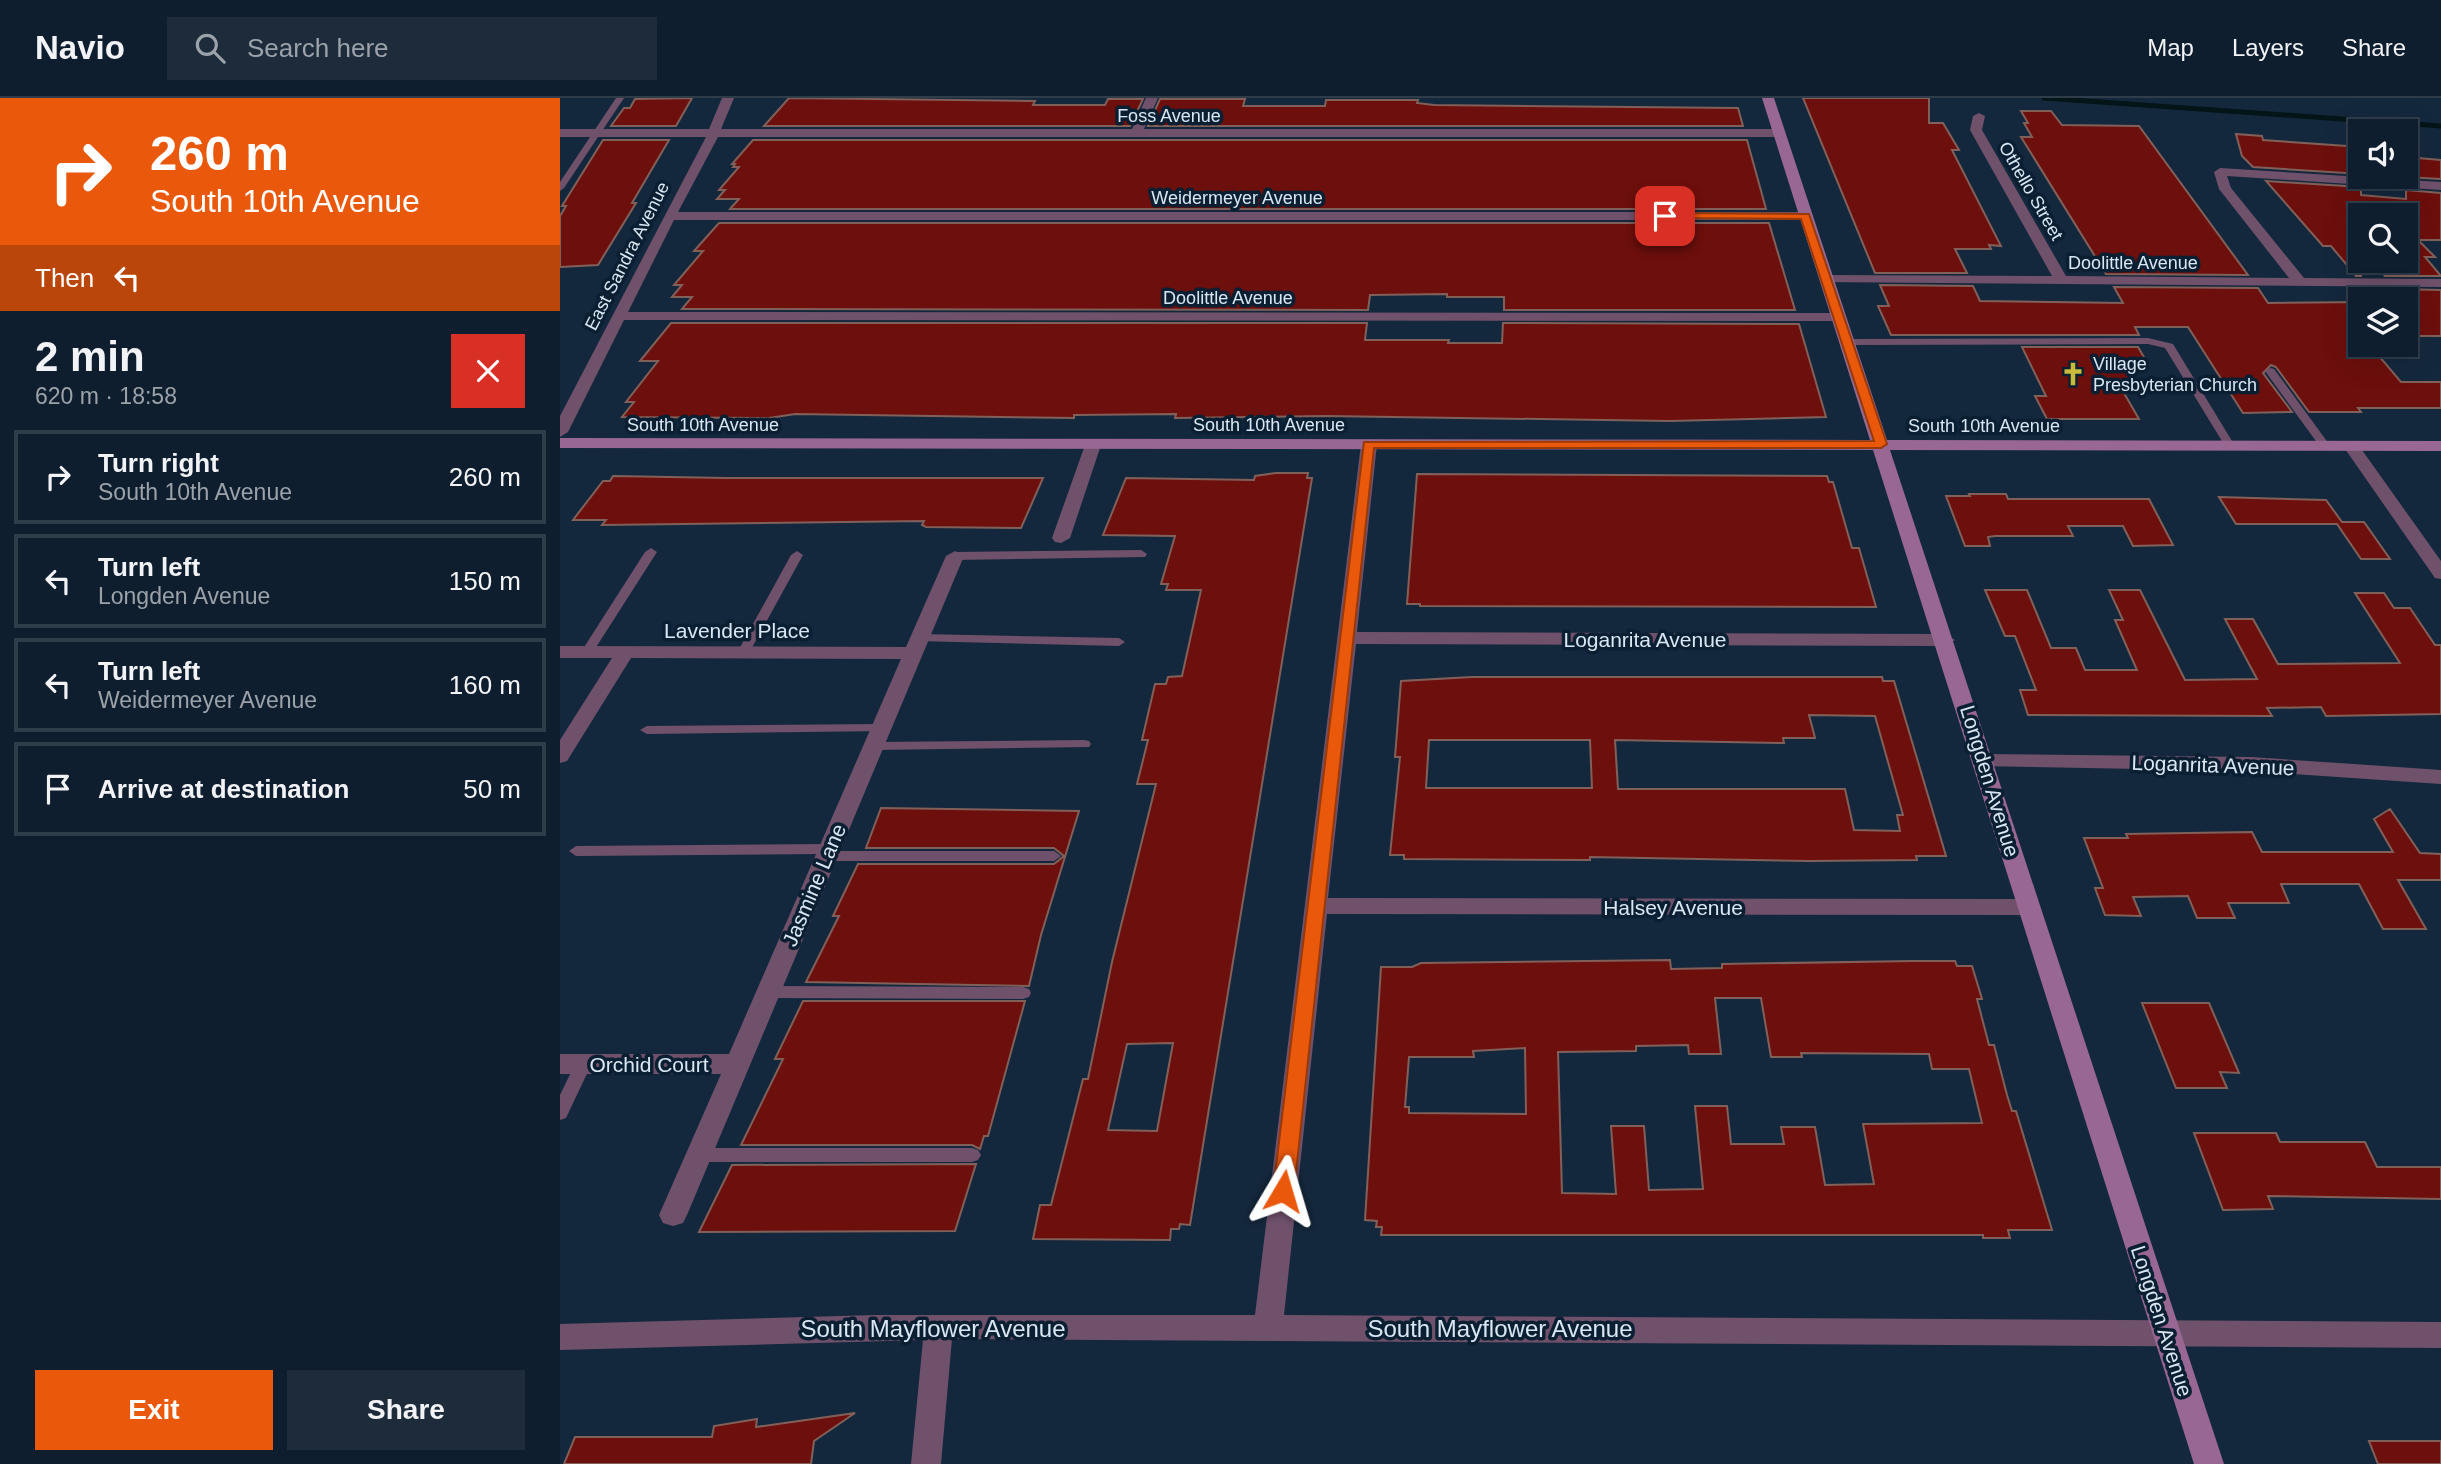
<!DOCTYPE html>
<meta charset="utf-8">
<style>
:root{--surface:#0f1e2e;--page:#1d2b3a;--text:#f1f3f6;--muted:#9ba2aa;--line:#2f3c4a;--accent:#ea580c}
body{margin:0;font-family:Arial,sans-serif;background:var(--page);color:var(--text);height:100vh;display:flex;flex-direction:column;font-size:26px;white-space:nowrap}
*{box-sizing:border-box;margin:0}
p{font-size:23px;color:var(--muted)}
.icon{flex:none;width:38px;height:38px;fill:none;stroke:currentColor;stroke-width:2;stroke-linecap:round;stroke-linejoin:round}
.map{position:relative;flex:1;overflow:hidden}
.panel{display:flex;flex-direction:column;background:var(--surface);width:560px}
.panel>*{flex:none}
.top-card{background:#ea580c;color:#fff;overflow:hidden}
.fabs{position:absolute;left:1788px;top:21px;display:grid;gap:14px}
.fabs a{display:grid;place-items:center;width:70px;height:70px;border-radius:0px;background:var(--surface);box-shadow:0 7px 28px #0002,0 0 0 2px var(--line);font-size:35px}
.pin{position:absolute;display:grid;place-items:center;width:60px;height:60px;color:#fff;margin:-30px;border-radius:14px;box-shadow:0 4px 10px #0006}
.me{position:absolute;width:77px;margin:-38px;rotate:7deg;stroke-linejoin:round;filter:drop-shadow(0 0 5px #0008)}
.turn{display:flex;align-items:center;gap:24px;height:147px;padding:0 35px;font-size:32px}
.turn .icon{width:91px;height:91px;stroke-width:2.5}
.turn b{display:block;font-size:49px;line-height:60px}
.then{display:flex;align-items:center;height:66px;padding:0 35px;background:#0003;gap:14px;font-size:26px}
.round{display:grid;place-items:center;flex:none;width:74px;height:74px;border-radius:0px;background:var(--page)}
.overview{display:flex;align-items:center;justify-content:space-between;height:119px;padding:0 35px}
h1{font-size:42px;font-weight:700;line-height:52px}
.action{display:flex;gap:14px;margin-top:auto;padding:14px 35px}
.action a{flex:1;height:80px;border-radius:0px;background:var(--accent);color:#fff;font-size:28px;font-weight:700;line-height:80px;text-align:center}
.action a+a{background:var(--page);color:var(--text)}
ul{padding:0;list-style:none}
li{display:flex;align-items:center;gap:21px;height:94px;margin:0 14px 10px;padding:0 21px;border:4px solid var(--line);border-radius:0px}
li div{flex:1}
li b{display:block;font-size:26px}
li em{font-style:normal}
header{display:flex;align-items:center;gap:42px;box-sizing:border-box;height:98px;padding:0 35px;background:var(--surface);border-bottom:2px solid var(--line)}
header strong{font-size:33px}
nav{display:flex;gap:38px;margin-inline-start:auto;font-size:24px}
.search{width:490px;height:63px;background:var(--page);display:flex;align-items:center;gap:18px;box-sizing:border-box;padding:0 24px;border-radius:0px;color:var(--muted);font-size:26px}
main{display:flex;flex:1;min-height:0}
.map>svg:first-child{display:block}
</style>
<header>
<strong>Navio</strong>
<div class="search"><svg class="icon" aria-label="search" viewBox="0 0 24 24"><circle cx="10" cy="10" r="6"/><path d="M15 15l6 6"/></svg>Search here</div>
<nav><a>Map</a><a>Layers</a><a>Share</a></nav>
</header>
<main>
<section class="panel">
<div class="top-card">
<div class="turn"><svg class="icon" aria-label="right" viewBox="0 0 24 24"><path d="M7 20v-9h11M14 6l5 5-5 5"/></svg><div><b>260 m</b>South 10th Avenue</div></div>
<div class="then">Then<svg class="icon" aria-label="left" viewBox="0 0 24 24"><path d="M17 20v-9H6M10 6l-5 5 5 5"/></svg></div>
</div>
<div class="overview"><div><h1>2 min</h1><p>620 m · 18:58</p></div><a class="round" style="background:#d93025;color:#fff"><svg class="icon" aria-label="close" viewBox="0 0 24 24"><path d="M6 6l12 12M18 6L6 18"/></svg></a></div>
<ul>
<li><svg class="icon" aria-label="right" viewBox="0 0 24 24"><path d="M7 20v-9h11M14 6l5 5-5 5"/></svg><div><b>Turn right</b><p>South 10th Avenue</p></div><em>260 m</em></li>
<li><svg class="icon" aria-label="left" viewBox="0 0 24 24"><path d="M17 20v-9H6M10 6l-5 5 5 5"/></svg><div><b>Turn left</b><p>Longden Avenue</p></div><em>150 m</em></li>
<li><svg class="icon" aria-label="left" viewBox="0 0 24 24"><path d="M17 20v-9H6M10 6l-5 5 5 5"/></svg><div><b>Turn left</b><p>Weidermeyer Avenue</p></div><em>160 m</em></li>
<li><svg class="icon" aria-label="arrive" viewBox="0 0 24 24"><path d="M6 21V4h12l-3 4 3 4H6"/></svg><div><b>Arrive at destination</b></div><em>50 m</em></li>
</ul>
<div class="action"><a>Exit</a><a>Share</a></div>
</section>
<div class="map">
<svg width="1881" height="1366" viewBox="0 0 1881 1366">
<rect width="100%" height="100%" fill="#14283d"/>
<g fill="none" stroke-linecap="round" stroke-linejoin="round">
<!-- stream -->
<path stroke="#031516" stroke-width="5" d="M1484 0 1881 28"/>
</g>
<!-- building -->
<path fill="#6d0f0c" stroke="#82605a" stroke-width="2" fill-rule="evenodd" d="M132 0 116 28H51L64 10H70L75 1Z
M229 0 475 3 473 7H545L548 1H583L570 28H204Z
M1243 0H1369V25H1383L1399 52H1392L1441 148 1429 147 1431 151H1395L1407 175H1315Z
M600 1H685L683 8H765L766 2H858L857 5 874 7 1178 10 1183 28H588Z
M1461 13H1491L1502 27 1579 28 1688 177 1546 176 1461 39H1472L1464 25H1468Z
M1676 36 1702 38 1703 42 1801 49V76L1693 69 1682 58Z
M43 42H109L72 105H76L38 167 0 169V118L6 108H2Z
M193 42H1187L1206 111H170L179 101H157L165 92H159L179 69H173L175 66H172Z
M1846 59 1881 62V81L1846 79Z
M1706 83 1801 89V97L1846 101V92L1881 95V142H1858L1875 159H1865L1881 178H1825L1812 163H1846V117H1801V178H1796L1771 148H1763Z
M159 125H1209L1235 212H944V199H887V196L810 197 808 212 122 211 132 199H112L122 187H114L143 153H134Z
M1320 187 1413 188 1420 203 1563 205 1554 189 1698 190 1708 205 1801 204V251H1813L1841 284H1881V310H1798L1801 314H1749L1716 269 1711 267 1703 275 1732 314 1683 315 1628 229H1575L1579 237H1331L1318 208H1329Z
M1836 191 1881 192V238H1846V201Z
M111 225H807L805 242H889L888 245H942L943 225 1239 226 1266 319 1110 323 767 318 615 320 616 316 514 317V320L235 316 209 320 62 319 74 304H66L98 263H80Z
M1462 249H1578L1588 266H1565L1576 283H1557L1579 321H1487L1475 298H1486Z
M716 375H748L747 380H752L630 1127 620 1126 619 1131H611L610 1142 473 1141 480 1107H491L523 981H528L552 864 596 686H577L588 642H582L595 586H606L608 579 622 578 641 492H606L608 486H601L615 438 543 437 566 380 694 382 695 378ZM613 945 597 1033 548 1032 567 946Z
M857 376 1267 378 1269 384H1273L1292 450H1299L1316 509 860 508V506H847Z
M53 378 166 380H483L461 430 366 429 362 427 364 423 42 427 46 422H13L43 383H50Z
M1409 396H1446L1448 401H1589L1613 447 1573 448 1563 428H1508L1513 438H1435L1428 439 1430 448H1405L1386 398H1410Z
M1659 399 1766 402 1782 424H1804L1830 461H1801L1777 426H1676Z
M1425 492H1467L1491 550H1516L1525 572H1577L1555 522H1563L1549 492H1580L1625 582 1697 581 1665 521H1693L1718 566 1840 565 1795 495H1824L1834 510H1850L1875 547H1881V616L1766 618 1761 609 1707 610 1712 618 1468 617 1460 592H1476L1455 538H1445Z
M912 579H1322L1323 583H1334L1386 758H1356L1357 762 1248 763 1030 759V762L844 761V757H830L840 659H835L841 583ZM1249 617 1315 618 1343 717H1337L1340 733 1294 732 1285 691H1058L1055 642 1224 645 1223 640H1255ZM869 642H1030L1032 690H866Z
M321 710 519 713 481 837 469 888 246 884 279 818H273L298 766H494L504 758 494 750H306Z
M1830 711 1860 755 1881 756V782H1838L1866 831H1823L1799 786H1721L1729 805H1668L1675 820H1637L1628 798 1573 799 1581 818 1545 817 1535 790H1543L1524 740H1568L1566 736 1692 734 1702 754H1833L1814 721Z
M1110 862 1111 871 1162 870V866L1354 863H1395L1397 868H1412L1422 901H1417L1429 947H1434L1447 997 1452 1013H1456L1492 1132H1448L1450 1140H1423V1137H821L822 1129H816L817 1123 805 1122 821 869H852L861 865ZM1155 900H1201L1211 959H1242L1241 955 1369 956 1372 971H1409L1422 1025 1303 1026 1314 1086 1265 1087 1255 1029H1221L1224 1046H1171L1167 1008H1135L1143 1091 1089 1092 1084 1028H1051L1056 1096 1002 1095 998 954 1076 953V948L1128 947 1129 956H1161ZM965 950 966 1016 849 1015V1009H845L849 959H914L913 953Z
M243 903H465L428 1038H424L420 1051 412 1047H181L223 961H215Z
M1582 905H1649L1679 975 1660 974 1667 990H1616Z
M1634 1035H1716L1720 1044H1805L1817 1069H1881V1101L1708 1098 1713 1111 1663 1112Z
M416 1066 395 1133 139 1134 172 1067Z
M295 1315 254 1343 251 1366H4L15 1339H152L154 1328 197 1321 196 1329Z
M1809 1343H1881V1366H1818Z"/>
<g fill="none" stroke-linecap="round" stroke-linejoin="round">
<!-- lane -->
<path fill="#70516c" fill-rule="evenodd" d="M56 0H64L4 90 0 93V84Z
M1588 240 1613 246 1675 348 1674 350 1670 351 1665 348 1605 250 1588 246 1287 247 1282 244 1287 241Z
M1710 270 1714 271 1769 346V350H1761L1705 273Z
M91 450 97 454 33 554 32 557H22L21 554 85 454Z
M581 452 587 456 585 459 395 462 389 458 395 454Z
M237 453 243 457 189 555 188 558H178L177 555 231 457Z
M360 536 559 540 565 544 559 548 356 543 354 540Z
M321 626 328 630 326 633 87 636 80 632 87 628Z
M524 642 529 643 531 646 529 649 314 652 307 648 314 644Z
M270 746 275 748 276 753H494L501 758 494 763H267L262 762 261 756 16 758 9 753 16 748Z
M209 888 463 889 469 891 471 895 469 899 463 901 209 900 203 898 201 894 203 890Z
M24 959 30 960 32 965 6 1020 0 1022V997L18 960Z
M138 1050H412L418 1052 421 1057 418 1062 412 1064H138L132 1062 129 1057 132 1052Z"/>
<!-- street -->
<path fill="#70516c" fill-rule="evenodd" d="M162 0H174L161 31H572L586 0H598L584 31H1218L1224 35 1218 39H158L118 114H1246L1253 118 1246 122H114L68 214 1278 215 1285 219 1278 223 64 222 8 334 0 339V318L146 39H0V31H149Z
M1419 15 1425 18 1422 32 1506 178 1729 180 1659 91 1654 74 1660 70 1881 84V92L1667 78 1671 90 1744 180 1881 181V189L1261 184V178L1266 177 1492 178 1410 32 1413 18Z
M809 341 817 346 797 534 1385 536 1395 542 1385 548 796 546 768 800 1469 801 1477 803 1480 809 1477 815 1469 817 767 816 724 1217 1881 1224V1250L392 1241 381 1366H351L363 1242 0 1252V1226L315 1217H695L801 346Z
M533 342 541 347 510 440 501 445 495 444 492 440 525 347Z
M1791 343 1797 345 1881 463V481L1875 480 1783 348Z
M395 453 404 458 127 1117 123 1125 113 1128 103 1125 99 1117 161 976H0V956H169L341 561 71 560 7 663 0 665V642L52 560H0V548L346 549 386 458Z
M1424 656 1691 659 1881 672V686L1691 673 1417 668 1414 663Z"/>
<!-- secondary -->
<path fill="#986792" fill-rule="evenodd" d="M1202 0H1214L1327 342 1881 343V353L1330 352 1664 1366H1634L1313 352 0 350V340L1310 342Z"/>
</g>
<!-- route -->
<path fill="#ea580c" stroke="#983908" stroke-width="2" d="M1105 115 1249 116 1327 346 1321 350H814L734 1093 731 1099H716L713 1093 804 344 1314 343 1241 121 1102 120Z"/>
<!-- icons -->
<defs>
<g id="church-bare" transform="scale(1.89)"><path d="M-1.2-6h2.4v3.5h3.3v2.4h-3.3V6h-2.4V-.1h-3.3v-2.4h3.3Z" fill="#c8bb3b" stroke="#0a1f32" stroke-width="2.5" paint-order="stroke"/></g>
</defs>
<g fill-rule="evenodd">
<use href="#church-bare" x="1513" y="276"/>
</g>
<g text-anchor="middle" dominant-baseline="central" stroke-width="7" stroke-linejoin="round" paint-order="stroke">
<!-- far-street labels -->
<g font-size="18" fill="#d9e6f3" stroke="#0a1f32">
<text x="609" y="18">Foss Avenue</text>
<text transform="translate(1471 93) rotate(60)">Othello Street</text>
<text x="677" y="100">Weidermeyer Avenue</text>
<text transform="translate(67 158) rotate(-63)">East Sandra Avenue</text>
<text x="1573" y="165">Doolittle Avenue</text>
<text x="668" y="200">Doolittle Avenue</text>
<text x="143" y="327">South 10th Avenue</text>
<text x="709" y="327">South 10th Avenue</text>
<text x="1424" y="328">South 10th Avenue</text>
</g>
<!-- far-poi labels -->
<g font-size="18" fill="#d9e6f3" stroke="#0a1f32" text-anchor="start">
<text x="1533" y="266">Village<tspan x="1533" dy="21">Presbyterian Church</tspan></text>
</g>
<!-- street labels -->
<g font-size="21" fill="#d9e6f3" stroke="#0a1f32">
<text x="177" y="532">Lavender Place</text>
<text x="1085" y="541">Loganrita Avenue</text>
<text transform="translate(1653 667) rotate(2)">Loganrita Avenue</text>
<text transform="translate(1430 683) rotate(73)">Longden Avenue</text>
<text transform="translate(254 787) rotate(-67)">Jasmine Lane</text>
<text x="1113" y="809">Halsey Avenue</text>
<text x="89" y="966">Orchid Court</text>
<text transform="translate(1602 1223) rotate(72)">Longden Avenue</text>
</g>
<!-- near-street labels -->
<g font-size="24" fill="#d9e6f3" stroke="#0a1f32">
<text x="373" y="1230">South Mayflower Avenue</text>
<text x="940" y="1230">South Mayflower Avenue</text>
</g>
</g>
</svg>
<div class="fabs">
<a><svg class="icon" aria-label="sound" viewBox="0 0 24 24"><path d="M4 9h4l5-4v14l-5-4H4zM17 9q2 3 0 6"/></svg></a>
<a><svg class="icon" aria-label="search" viewBox="0 0 24 24"><circle cx="10" cy="10" r="6"/><path d="M15 15l6 6"/></svg></a>
<a><svg class="icon" aria-label="layers" viewBox="0 0 24 24"><path d="M12 4l9 5-9 5-9-5zM3 14l9 5 9-5"/></svg></a>
</div>
<div class="pin" style="left:1105px;top:118px;background:#d93025"><svg class="icon" aria-label="arrive" viewBox="0 0 24 24"><path d="M6 21V4h12l-3 4 3 4H6"/></svg></div>
<svg class="me" style="left:723px;top:1093px" viewBox="-20 -20 40 40"><path d="M0-17L14 15 0 8-14 15z" fill="#ea580c" stroke="#fff" stroke-width="4"/></svg>
</div>
</main>
